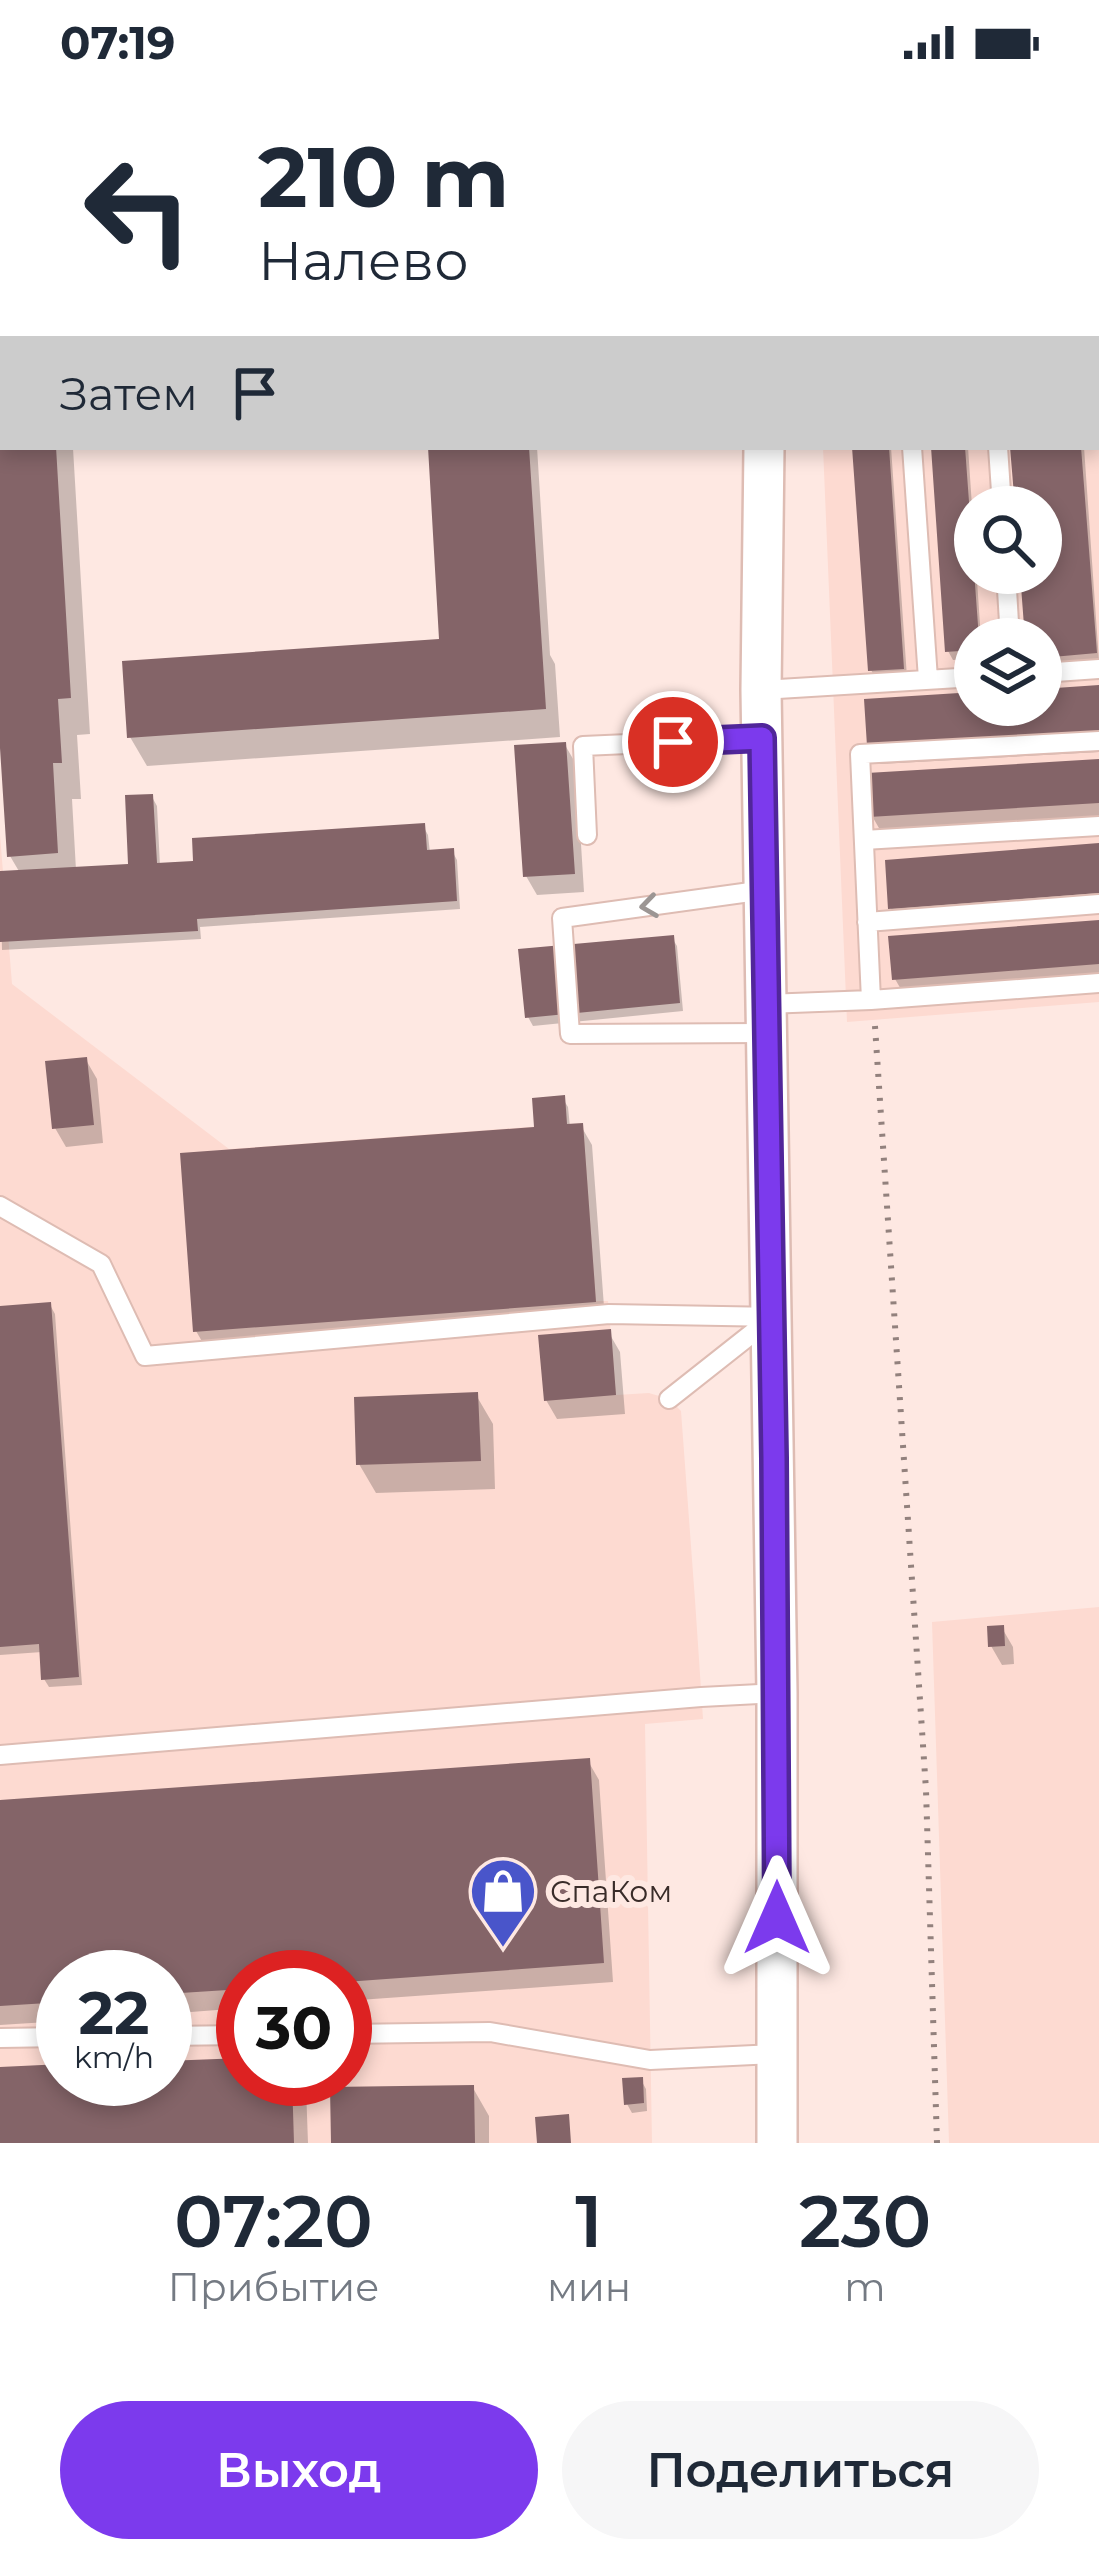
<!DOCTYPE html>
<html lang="ru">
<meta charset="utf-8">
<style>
:root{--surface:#fff;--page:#f6f6f7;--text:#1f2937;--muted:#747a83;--accent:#7c3aed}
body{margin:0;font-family:Montserrat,sans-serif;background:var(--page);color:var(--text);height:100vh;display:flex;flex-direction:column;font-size:45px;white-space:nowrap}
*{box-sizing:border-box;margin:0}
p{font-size:39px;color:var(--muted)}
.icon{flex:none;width:66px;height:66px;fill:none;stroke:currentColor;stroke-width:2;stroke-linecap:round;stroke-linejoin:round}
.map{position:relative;height:2059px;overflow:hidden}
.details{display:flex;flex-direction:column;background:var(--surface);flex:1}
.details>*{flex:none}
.guide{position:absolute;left:0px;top:0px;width:1101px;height:366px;box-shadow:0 6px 18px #0003;background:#fff;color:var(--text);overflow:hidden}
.controls{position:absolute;left:954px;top:402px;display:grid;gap:24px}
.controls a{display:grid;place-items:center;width:108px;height:108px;border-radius:50%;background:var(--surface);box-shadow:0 6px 18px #0003;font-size:60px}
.speed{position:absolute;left:36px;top:1866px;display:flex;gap:24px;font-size:60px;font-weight:700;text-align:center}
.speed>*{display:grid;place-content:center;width:156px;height:156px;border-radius:50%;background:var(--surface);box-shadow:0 6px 18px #0003;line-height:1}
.speed small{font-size:30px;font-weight:400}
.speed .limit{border:18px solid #d22;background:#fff;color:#111}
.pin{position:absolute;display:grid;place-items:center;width:102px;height:102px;color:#fff;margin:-51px;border:6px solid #fff;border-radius:50%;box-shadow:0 3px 12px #0007}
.me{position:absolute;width:132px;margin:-66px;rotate:0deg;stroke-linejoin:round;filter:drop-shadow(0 0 9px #0008)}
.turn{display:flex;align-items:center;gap:42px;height:252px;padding:0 60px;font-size:54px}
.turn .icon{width:156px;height:156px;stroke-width:2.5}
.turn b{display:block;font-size:84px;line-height:102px}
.then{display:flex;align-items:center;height:114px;padding:0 60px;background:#0003;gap:24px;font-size:45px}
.eta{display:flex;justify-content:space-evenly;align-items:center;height:204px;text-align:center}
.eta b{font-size:72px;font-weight:600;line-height:84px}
.primary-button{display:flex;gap:24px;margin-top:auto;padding:24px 60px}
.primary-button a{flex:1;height:138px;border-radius:72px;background:var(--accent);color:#fff;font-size:48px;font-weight:600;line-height:138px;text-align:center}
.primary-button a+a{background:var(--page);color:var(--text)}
.status{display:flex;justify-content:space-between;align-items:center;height:84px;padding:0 60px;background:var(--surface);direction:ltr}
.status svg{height:33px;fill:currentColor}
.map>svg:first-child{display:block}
</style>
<div class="status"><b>07:19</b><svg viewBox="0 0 49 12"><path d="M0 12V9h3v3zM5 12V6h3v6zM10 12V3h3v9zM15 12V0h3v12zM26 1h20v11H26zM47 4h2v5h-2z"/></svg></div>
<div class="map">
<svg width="1099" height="2059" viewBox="0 0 1099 2059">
<rect width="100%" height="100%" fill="#fee8e2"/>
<!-- built -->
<path fill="#fddad1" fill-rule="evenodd" d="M1099 135V918L847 938 823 363H1098ZM975 423H1041V489H975ZM975 555H1041V621H975Z
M0 751 12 900 229 1065 583 1039 596 1217H608L616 1311 649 1309 669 1315 681 1327 695 1516 703 1635 645 1640 652 2059H0ZM63 1893H165V1995H63ZM243 1893H345V1995H243Z
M1099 1523V2059H949L932 1538Z"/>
<!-- shadow -->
<path fill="#0003" d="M0 230H3V363L73 364 90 650 77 651 81 715H72L76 786 131 783 152 713 157 722 160 782 197 780 423 742 428 751 430 769 452 767 457 776 460 825 200 843 201 855 2 866 0 790 20 789 10 772 0 616Z
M431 363H537L550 571 555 580 560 653 147 682 130 653 444 558Z
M855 363H891L907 593 876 595 871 586Z
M934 363H968L981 555H975V575L953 576 948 567Z
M1013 363H1084L1099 577 1041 582V555H1028L1023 489H1041V423H1018Z
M1099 604V668L880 680 869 661 975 611V621H1041V608Z
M565 661 576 680 584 808 537 811 526 792Z
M1099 678V738L883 751 872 732Z
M1099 762V828L902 843 891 824Z
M1099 839V899L906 914 895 895Z
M672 854 677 862 683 927 533 942 528 933Z
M86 976 97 995 103 1059 66 1063 55 1044Z
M563 1015 568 1023 570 1043 581 1042 592 1061 605 1236 207 1266 196 1247 540 1045Z
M50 1221 55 1230 82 1601 49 1603 44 1595 42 1568 0 1571V1225Z
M609 1249 620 1268 625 1330 557 1335 546 1316Z
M476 1311 493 1340 495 1405 376 1409 359 1380Z
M1002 1544 1013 1563 1014 1580 1002 1581 991 1562Z
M588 1677 599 1696 613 1898 345 1917V1893H243V1924L165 1930V1893H63V1937L0 1941V1719Z
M243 1977V1995H301L306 2003 308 2059H0V1986L63 1983V1995H165V1980Z
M641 1996 646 2005 647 2027 632 2029 627 2020Z
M473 2004 489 2032V2059H334Z"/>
<!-- building -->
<path fill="#846468" d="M0 363H56L71 614 58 615 62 679H53L58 769 7 773 0 664Z
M428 363H529L546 625 127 654 122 577 439 555Z
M852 363H889L904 585 868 587Z
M931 363H965L979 555H975V566L945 568Z
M1010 363H1081L1097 569 1041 574V555H1025L1020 489H1041V423H1015Z
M1099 601V649L867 662 864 615 975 608V621H1041V605Z
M566 658 575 790 523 793 514 661Z
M1099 675V719L869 733 867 689Z
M153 710 157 779 193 777 192 754 425 739 427 766 454 764 457 817 197 835 198 847 0 858V787L128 780 125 711Z
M1099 759V809L888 825 885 776Z
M1099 836V880L892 896 888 852Z
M674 851 680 919 525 934 518 865Z
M87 973 94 1041 52 1045 45 977Z
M565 1011 567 1040 583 1039 596 1218 193 1248 180 1069 534 1043 532 1014Z
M51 1218 79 1593 41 1596 39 1560 0 1563V1222Z
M611 1245 616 1311 544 1317 538 1251Z
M478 1308 481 1377 356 1381 354 1313Z
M1004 1541 1005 1562 988 1563 987 1542Z
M590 1674 604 1879 345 1898V1893H243V1905L165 1910V1893H63V1918L0 1922V1716Z
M243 1974V1995H292L294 2059H0V1983L63 1980V1995H165V1977Z
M643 1993 644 2019 624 2021 622 1994Z
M474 2001 475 2059H331L330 2003Z
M569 2030 571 2059H537L535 2033Z"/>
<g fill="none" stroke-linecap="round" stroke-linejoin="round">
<!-- service casing -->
<g stroke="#debcb3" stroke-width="22">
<path id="service" d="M1098 139H1099
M1098 257 1099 270
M912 363 928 595
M998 363 1002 423
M1006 489 1010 555
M1041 589 1099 585
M761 606 975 593
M587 751 583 662 762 654
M864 756 1099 742
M765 806 562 834 570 950 766 949
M867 838 1099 820
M871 916 860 670 1099 657
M766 920 871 916 1099 899
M0 1122 101 1180 145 1272 609 1230 773 1233
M669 1315 769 1236
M0 1671 701 1613 777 1609
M345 1950 490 1948 650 1976 776 1970
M165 1952 243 1951
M0 1954 63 1953"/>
</g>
<!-- minor casing -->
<g stroke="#debcb3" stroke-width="44">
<path id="minor" d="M292 3 332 0
M769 3V0
M0 25H3
M764 363 761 606 777 1609V2059"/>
</g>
<!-- path -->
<path stroke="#92817d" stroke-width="6" stroke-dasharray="3 9" stroke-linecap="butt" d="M875 942 926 1706 937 2059"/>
<!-- service -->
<use href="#service" stroke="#fff" stroke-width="18"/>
<!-- minor -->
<use href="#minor" stroke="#fff" stroke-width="39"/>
</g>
<!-- one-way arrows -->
<defs><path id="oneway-chevron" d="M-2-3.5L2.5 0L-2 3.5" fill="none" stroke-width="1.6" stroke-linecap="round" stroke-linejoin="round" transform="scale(3)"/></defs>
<use stroke="#9c9694" href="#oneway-chevron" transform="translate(649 822) rotate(172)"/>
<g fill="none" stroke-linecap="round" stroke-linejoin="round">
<!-- route casing -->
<g stroke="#51269a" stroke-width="30">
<path id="route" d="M673 658 762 654 774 1374 777 1834"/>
</g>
<!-- route -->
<use href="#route" stroke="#7c3aed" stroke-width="21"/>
</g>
<!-- icons -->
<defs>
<g id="shop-pin" transform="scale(3.45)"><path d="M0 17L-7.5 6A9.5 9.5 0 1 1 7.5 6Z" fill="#4955ca" stroke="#fee8e2"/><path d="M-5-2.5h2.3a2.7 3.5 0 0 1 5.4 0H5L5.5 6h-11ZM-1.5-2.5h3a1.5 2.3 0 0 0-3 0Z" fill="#fff"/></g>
</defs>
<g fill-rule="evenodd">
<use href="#shop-pin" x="503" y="1807"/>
</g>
<g text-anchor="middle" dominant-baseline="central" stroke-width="12" stroke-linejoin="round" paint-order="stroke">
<!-- poi labels -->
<g font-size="30" fill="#392c29" stroke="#fee8e2" text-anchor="start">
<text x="550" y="1807">СпаКом</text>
</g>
</g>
</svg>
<div class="controls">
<a><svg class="icon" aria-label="search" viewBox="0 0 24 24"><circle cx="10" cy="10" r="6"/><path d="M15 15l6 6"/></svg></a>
<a><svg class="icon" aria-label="layers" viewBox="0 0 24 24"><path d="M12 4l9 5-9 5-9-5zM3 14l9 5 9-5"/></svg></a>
</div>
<div class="speed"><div>22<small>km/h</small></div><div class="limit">30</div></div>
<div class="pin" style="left:673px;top:658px;background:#d93025"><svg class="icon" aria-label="arrive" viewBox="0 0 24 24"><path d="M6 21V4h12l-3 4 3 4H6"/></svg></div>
<svg class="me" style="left:777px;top:1834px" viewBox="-20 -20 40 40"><path d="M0-17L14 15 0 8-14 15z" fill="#7c3aed" stroke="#fff" stroke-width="4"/></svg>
<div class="guide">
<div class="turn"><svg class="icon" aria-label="left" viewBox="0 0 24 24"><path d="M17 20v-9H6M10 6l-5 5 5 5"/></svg><div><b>210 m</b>Налево</div></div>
<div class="then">Затем<svg class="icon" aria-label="arrive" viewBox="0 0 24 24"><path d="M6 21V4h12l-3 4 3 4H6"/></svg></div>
</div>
</div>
<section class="details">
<div class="eta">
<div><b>07:20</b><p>Прибытие</p></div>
<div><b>1</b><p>мин</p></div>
<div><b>230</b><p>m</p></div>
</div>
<div class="primary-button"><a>Выход</a><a>Поделиться</a></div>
</section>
